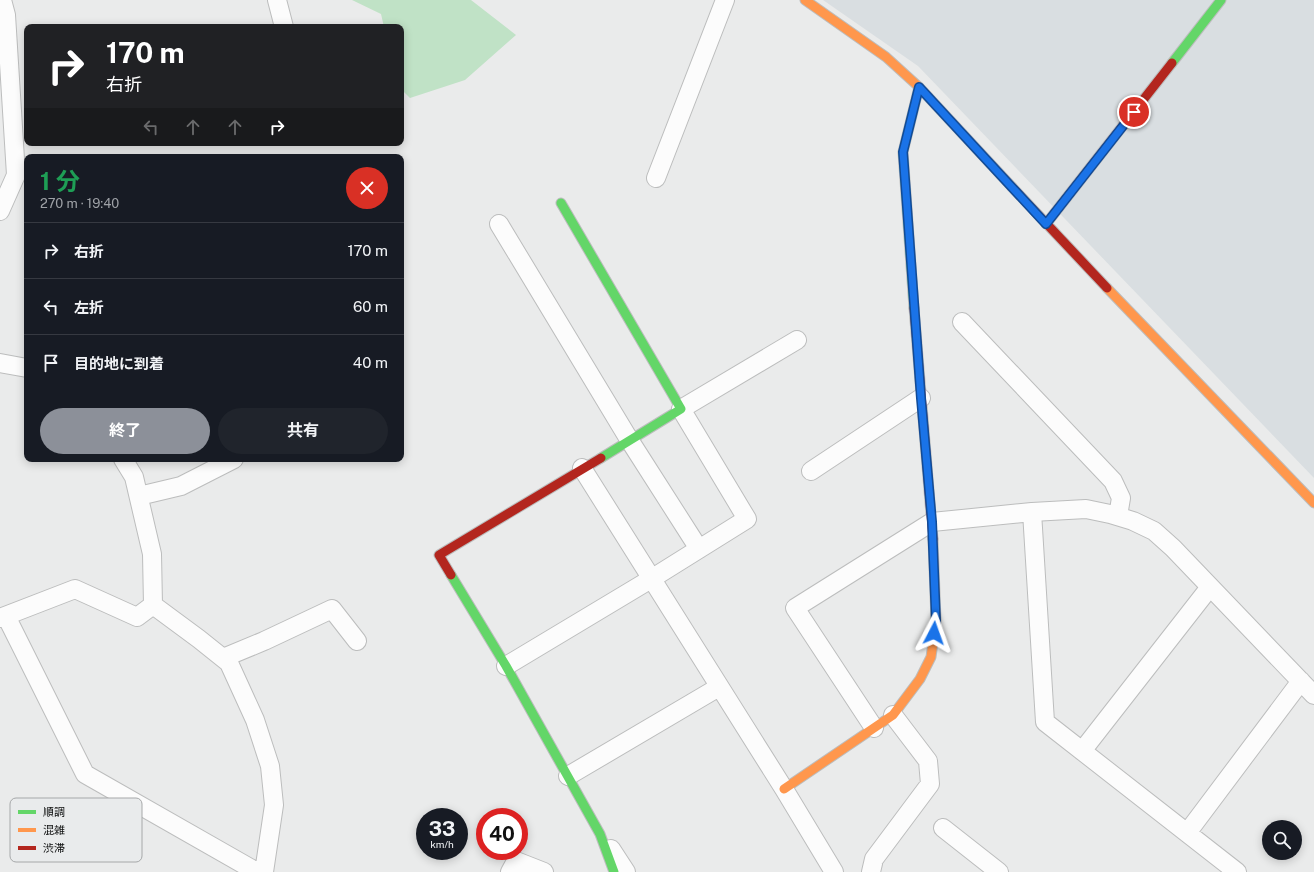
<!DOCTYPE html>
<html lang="ja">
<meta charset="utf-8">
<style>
:root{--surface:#171b24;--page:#20242c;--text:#f1f3f6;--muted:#9ea1a6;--line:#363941;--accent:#8c9099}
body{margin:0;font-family:"Public Sans","Noto Sans JP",sans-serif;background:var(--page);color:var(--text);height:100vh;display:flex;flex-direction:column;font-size:15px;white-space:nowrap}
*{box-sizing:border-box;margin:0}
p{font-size:13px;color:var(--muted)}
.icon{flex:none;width:22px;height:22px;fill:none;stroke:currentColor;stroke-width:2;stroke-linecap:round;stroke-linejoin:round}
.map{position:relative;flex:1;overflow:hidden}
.details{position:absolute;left:24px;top:154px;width:380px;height:308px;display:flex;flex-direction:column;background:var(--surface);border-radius:8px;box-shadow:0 2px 10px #0003}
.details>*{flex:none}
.banner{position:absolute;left:24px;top:24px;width:380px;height:122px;border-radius:8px;box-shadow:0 2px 10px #0003;background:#202124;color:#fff;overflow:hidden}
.controls{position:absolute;left:1262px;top:820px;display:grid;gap:8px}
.controls a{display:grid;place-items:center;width:40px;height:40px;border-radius:50%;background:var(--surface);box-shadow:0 2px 10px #0003;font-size:20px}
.speed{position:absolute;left:416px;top:808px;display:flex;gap:8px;font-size:20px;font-weight:700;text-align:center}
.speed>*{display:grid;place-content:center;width:52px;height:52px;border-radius:50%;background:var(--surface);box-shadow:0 2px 10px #0003;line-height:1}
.speed small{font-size:10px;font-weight:400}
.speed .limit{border:6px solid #d22;background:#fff;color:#111}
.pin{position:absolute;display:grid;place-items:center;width:34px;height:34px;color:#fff;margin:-17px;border:2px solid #fff;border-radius:50%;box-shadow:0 1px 4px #0007}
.me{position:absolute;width:44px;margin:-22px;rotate:4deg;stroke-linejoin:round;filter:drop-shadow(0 0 3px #0008)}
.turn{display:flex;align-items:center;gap:14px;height:84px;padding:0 16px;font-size:18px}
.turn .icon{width:52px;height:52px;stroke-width:2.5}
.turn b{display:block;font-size:28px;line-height:34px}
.lanes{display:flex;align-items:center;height:38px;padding:0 16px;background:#0003;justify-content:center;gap:20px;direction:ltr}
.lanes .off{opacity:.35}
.round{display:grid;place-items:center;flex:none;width:42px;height:42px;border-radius:21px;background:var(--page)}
.headline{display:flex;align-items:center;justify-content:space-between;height:68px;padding:0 16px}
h1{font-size:24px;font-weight:700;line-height:30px;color:#1e9e55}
.action{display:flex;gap:8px;margin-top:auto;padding:8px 16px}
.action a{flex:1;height:46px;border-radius:24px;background:var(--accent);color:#fff;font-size:16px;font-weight:700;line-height:46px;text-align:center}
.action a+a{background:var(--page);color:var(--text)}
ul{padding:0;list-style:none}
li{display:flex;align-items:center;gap:12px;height:56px;padding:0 16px;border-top:1px solid var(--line)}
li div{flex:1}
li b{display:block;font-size:15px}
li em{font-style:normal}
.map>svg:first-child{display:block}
</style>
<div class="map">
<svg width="1314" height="872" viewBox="0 0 1314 872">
<rect width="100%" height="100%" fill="#eaebeb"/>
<!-- built -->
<path fill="#d9dee1" d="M823 0H1314V478L918 66Z"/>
<!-- green -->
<path fill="#c0e2c6" d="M352 0H471L516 35 465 80 410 98 401 89V27H384L381 14Z"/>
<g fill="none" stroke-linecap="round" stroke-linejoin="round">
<!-- street casing -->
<g stroke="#bcbdbd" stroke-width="20">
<path id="street" d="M277 0 284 27
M656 178 725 0
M0 211 16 175 6 15 2 0
M499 224 630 441 699 549
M962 322 1113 481 1121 498 1118 516
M0 363 27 368
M123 459 134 477 152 554 153 605
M582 468 784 789 834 872
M811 471 921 398
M139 496 181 486 234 459
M1032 512 1045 722 1237 872
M153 605 199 639 229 663 255 720 270 766 274 805 264 872
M6 616 85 774 257 872
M0 618 75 589 137 617 153 605
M223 658 264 641 332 609 357 641
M506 666 651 579 747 519 681 409 797 340
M874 728 795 608 932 522 1032 512 1086 509 1110 514 1133 521 1154 531 1173 548 1314 695
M1082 751 1210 587
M568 776 719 687
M943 828 999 872
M1187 833 1301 681
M611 849 626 872
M510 872 516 861 544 872
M871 872 874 859 930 784 928 761 893 715"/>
</g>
<!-- fast casing -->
<g stroke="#bcbdbd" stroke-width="11">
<path id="fast" d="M1172 63 1221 0
M561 203 681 409 601 458
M914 308 903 152 919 87
M451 575 506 666 600 834 614 872"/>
</g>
<!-- slow casing -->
<g stroke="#bcbdbd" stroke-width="11">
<path id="slow" d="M805 0 886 57 919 87 1012 187
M1107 288 1314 503
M784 789 893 715 920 679 931 657 936 621 933 539"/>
</g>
<!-- jam casing -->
<g stroke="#bcbdbd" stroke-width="11">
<path id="jam" d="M1012 187 1107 288
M1046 224 1172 63
M914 308 933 539
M451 575 439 555 601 458"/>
</g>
<!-- street -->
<use href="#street" stroke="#fcfcfc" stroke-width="18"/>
<!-- fast -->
<use href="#fast" stroke="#63d668" stroke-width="9"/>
<!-- slow -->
<use href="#slow" stroke="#ff974d" stroke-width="9"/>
<!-- jam -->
<use href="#jam" stroke="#b3261e" stroke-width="9"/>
</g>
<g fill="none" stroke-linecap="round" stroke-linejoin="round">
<!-- route casing -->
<g stroke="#114b97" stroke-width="10">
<path id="route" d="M934 633 936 621 932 522 921 398 903 152 919 87 1046 224 1134 112"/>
</g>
<!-- route -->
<use href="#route" stroke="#1a73e8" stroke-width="7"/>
</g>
<!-- legend -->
<rect x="10" y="798" width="132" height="64" rx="6" fill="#e9ebec" stroke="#a6a8a9" stroke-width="1"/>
<rect x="18" y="810" width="18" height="4" fill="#63d668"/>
<rect x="18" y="828" width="18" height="4" fill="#ff974d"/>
<rect x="18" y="846" width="18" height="4" fill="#b3261e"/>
<g font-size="11" fill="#0b0c0c">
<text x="43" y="816">順調</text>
<text x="43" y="834">混雑</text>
<text x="43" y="852">渋滞</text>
</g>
</svg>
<div class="controls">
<a><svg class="icon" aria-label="search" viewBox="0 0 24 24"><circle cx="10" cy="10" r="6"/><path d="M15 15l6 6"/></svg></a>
</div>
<div class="speed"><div>33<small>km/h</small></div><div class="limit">40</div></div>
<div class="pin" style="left:1134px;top:112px;background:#d93025"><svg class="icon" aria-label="arrive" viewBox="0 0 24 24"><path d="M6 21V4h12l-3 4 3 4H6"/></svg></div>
<svg class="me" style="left:934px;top:633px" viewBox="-20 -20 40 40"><path d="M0-17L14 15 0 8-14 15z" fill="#1a73e8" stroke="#fff" stroke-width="4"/></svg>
<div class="banner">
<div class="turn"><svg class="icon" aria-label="right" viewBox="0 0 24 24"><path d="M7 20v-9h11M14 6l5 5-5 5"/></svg><div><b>170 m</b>右折</div></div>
<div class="lanes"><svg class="icon off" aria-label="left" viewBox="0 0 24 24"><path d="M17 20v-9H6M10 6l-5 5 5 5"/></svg><svg class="icon off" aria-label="ahead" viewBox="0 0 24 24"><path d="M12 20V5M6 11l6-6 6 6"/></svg><svg class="icon off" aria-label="ahead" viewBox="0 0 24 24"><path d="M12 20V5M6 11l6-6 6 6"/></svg><svg class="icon" aria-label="right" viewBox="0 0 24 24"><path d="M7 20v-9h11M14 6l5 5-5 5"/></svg></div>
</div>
<section class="details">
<div class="headline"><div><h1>1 分</h1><p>270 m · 19:40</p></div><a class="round" style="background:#d93025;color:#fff"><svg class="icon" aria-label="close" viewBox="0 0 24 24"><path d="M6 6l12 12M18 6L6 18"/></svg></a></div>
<ul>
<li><svg class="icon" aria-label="right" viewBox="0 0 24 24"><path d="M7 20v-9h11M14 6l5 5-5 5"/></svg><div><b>右折</b></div><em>170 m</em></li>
<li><svg class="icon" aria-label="left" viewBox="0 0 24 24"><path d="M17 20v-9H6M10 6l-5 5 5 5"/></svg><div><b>左折</b></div><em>60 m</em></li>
<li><svg class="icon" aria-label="arrive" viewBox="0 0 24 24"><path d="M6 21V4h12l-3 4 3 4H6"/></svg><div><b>目的地に到着</b></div><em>40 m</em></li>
</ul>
<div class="action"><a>終了</a><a>共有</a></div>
</section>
</div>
